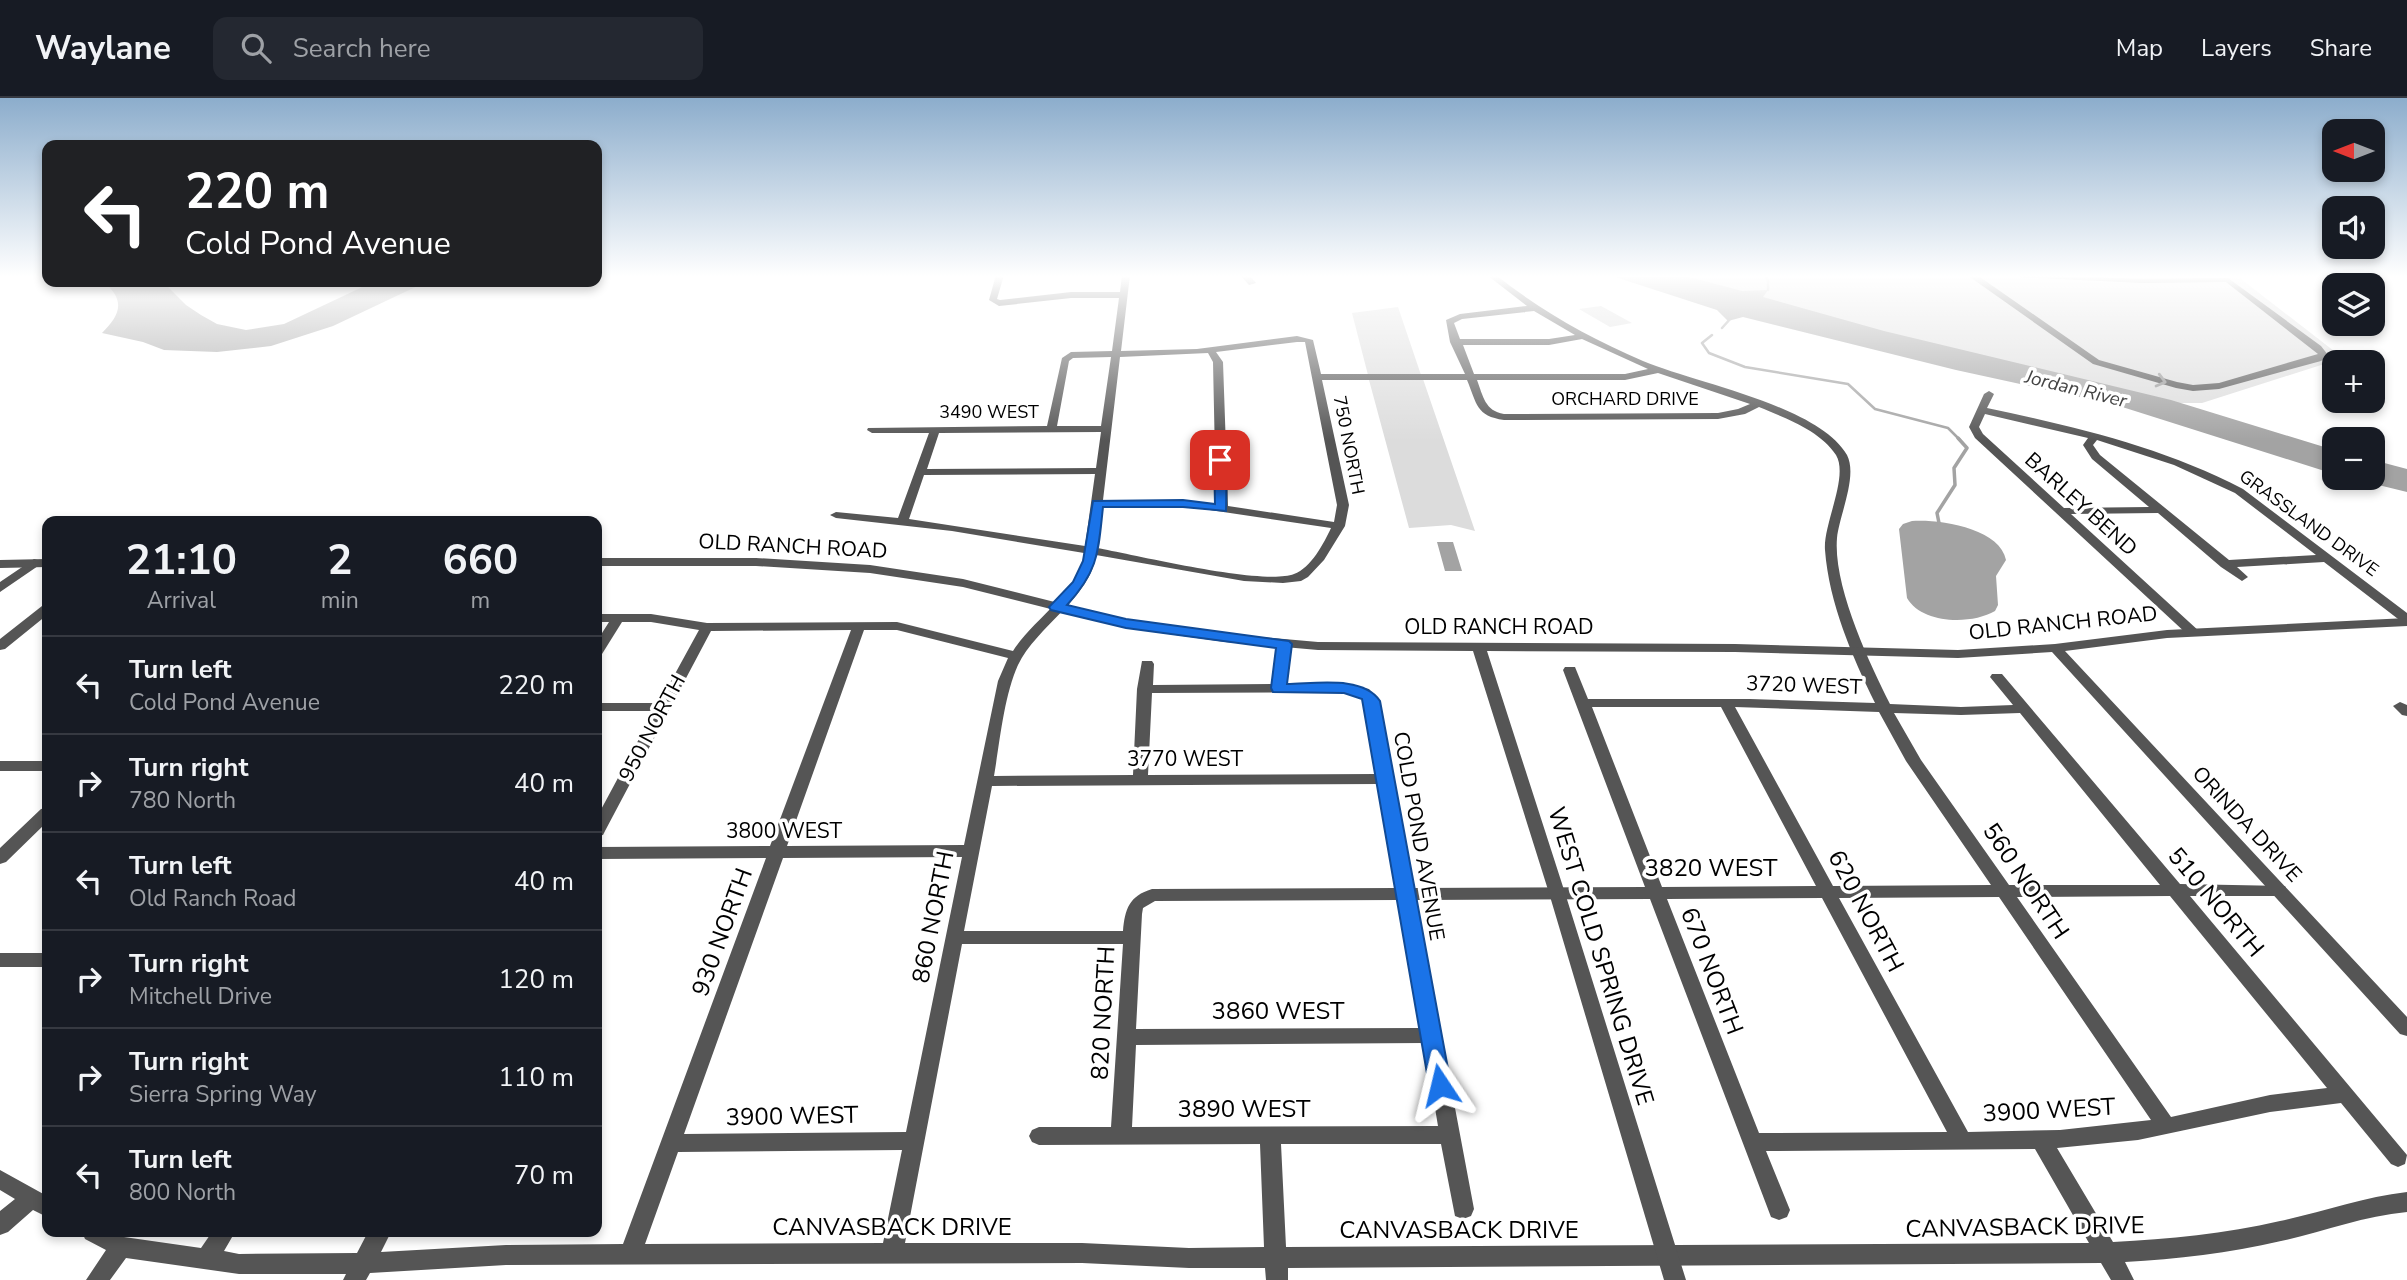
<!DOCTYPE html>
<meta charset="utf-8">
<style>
:root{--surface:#171b24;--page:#242831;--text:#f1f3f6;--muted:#9ea1a6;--line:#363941}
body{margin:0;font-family:"Nunito Sans",sans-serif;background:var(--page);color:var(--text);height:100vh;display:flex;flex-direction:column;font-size:26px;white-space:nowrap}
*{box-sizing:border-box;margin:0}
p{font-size:23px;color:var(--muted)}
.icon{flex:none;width:38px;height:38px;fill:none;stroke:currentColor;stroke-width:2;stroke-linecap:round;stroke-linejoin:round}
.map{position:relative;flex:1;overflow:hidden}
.panel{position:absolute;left:42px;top:418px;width:560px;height:721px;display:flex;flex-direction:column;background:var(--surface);border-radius:14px;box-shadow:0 4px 10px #0003}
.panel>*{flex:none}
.banner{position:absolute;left:42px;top:42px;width:560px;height:147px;border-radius:14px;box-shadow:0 4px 10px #0003;background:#202124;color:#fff;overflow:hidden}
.needle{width:46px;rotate:270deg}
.fabs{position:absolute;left:2322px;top:21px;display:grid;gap:14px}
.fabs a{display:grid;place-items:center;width:63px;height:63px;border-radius:14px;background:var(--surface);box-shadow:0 4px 10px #0003;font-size:35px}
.pin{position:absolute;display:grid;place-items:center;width:60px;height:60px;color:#fff;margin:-30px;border-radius:14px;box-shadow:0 4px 10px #0006}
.me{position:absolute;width:77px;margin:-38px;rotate:350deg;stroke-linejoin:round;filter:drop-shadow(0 0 5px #0008)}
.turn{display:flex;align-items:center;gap:24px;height:147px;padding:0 28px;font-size:32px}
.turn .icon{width:91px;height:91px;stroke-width:2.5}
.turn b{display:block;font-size:49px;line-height:60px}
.eta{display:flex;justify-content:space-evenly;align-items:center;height:119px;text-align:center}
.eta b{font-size:42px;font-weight:700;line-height:49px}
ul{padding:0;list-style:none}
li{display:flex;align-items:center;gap:21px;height:98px;padding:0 28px;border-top:2px solid var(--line)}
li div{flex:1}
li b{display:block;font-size:26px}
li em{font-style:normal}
header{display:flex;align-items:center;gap:42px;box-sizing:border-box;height:98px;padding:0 35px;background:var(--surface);border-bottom:2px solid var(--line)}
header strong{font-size:33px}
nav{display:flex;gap:38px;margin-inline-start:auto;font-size:24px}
.search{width:490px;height:63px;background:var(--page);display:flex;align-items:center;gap:18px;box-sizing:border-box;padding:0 24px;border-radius:14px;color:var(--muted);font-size:26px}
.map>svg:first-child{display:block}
</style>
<header>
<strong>Waylane</strong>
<div class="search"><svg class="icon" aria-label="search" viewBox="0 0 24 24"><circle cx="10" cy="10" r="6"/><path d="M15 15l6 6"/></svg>Search here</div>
<nav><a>Map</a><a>Layers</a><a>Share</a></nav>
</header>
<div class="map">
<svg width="2407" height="1182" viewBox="0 0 2407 1182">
<rect width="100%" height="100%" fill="#fff"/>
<!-- green -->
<path fill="#dcdcdc" d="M1684 177H2218L2241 181 2343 260 2202 305H2173L1882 236 1706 188 1701 182Z
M1601 208 1632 225 1610 229 1579 211Z
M1398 209 1421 277H1368L1352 215Z
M1423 281 1475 433 1451 427 1409 430 1369 282Z"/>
<!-- water -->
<path fill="#a3a3a3" d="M1609 177H1682L1742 193 1768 192 1763 199 1884 233 2171 302 2334 352V376L2116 307 1956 272 1743 219 1728 223 1717 212Z
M104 184H163L186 207 201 217 217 226 246 232 284 226 373 184H426L333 228 271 248 217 254 164 252 143 244 102 235C120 217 126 203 104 184Z
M2373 362 2407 371V394L2350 380H2373Z
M1912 423C1939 421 2000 430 2006 462L1996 478 1998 507 1995 513C1971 527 1922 526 1907 500L1899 431 1903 426Z
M1437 444H1453L1462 473H1445Z"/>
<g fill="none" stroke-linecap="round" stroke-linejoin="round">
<!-- stream-far1 -->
<path stroke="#a3a3a3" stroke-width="2.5" d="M1764 177 1768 182V192
M1722 230 1731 220
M1712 237 1702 245 1709 255 1745 269 1848 286 1875 311 1948 330 1960 342"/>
<!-- stream -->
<path stroke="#a3a3a3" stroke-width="3.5" d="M1939 425 1937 415 1955 387 1954 370 1967 350 1958 340"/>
<!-- minor -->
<path fill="#555" fill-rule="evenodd" d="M996 177H1004L997 201 1000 202 1071 194H1120L1122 177H1130L1121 253 1197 251 1297 238 1313 242 1321 276H1465L1450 244 1446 222 1460 216 1527 208 1487 177H1496C1541 213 1590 240 1643 263 1695 285 1818 307 1847 357 1858 378 1839 418 1837 440 1833 488 1869 564 1890 606L1961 609 2013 607 1990 579 1992 576H2002L2180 786 2285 788 2287 792 2285 796 2279 798H2190L2407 1057 2405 1066 2398 1069 2391 1066 2341 1005 2270 1014 2138 1042 2057 1050 2113 1144C2169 1141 2225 1136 2280 1123 2323 1114 2363 1099 2407 1094V1114C2363 1118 2323 1134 2281 1143 2229 1155 2177 1161 2125 1164L2134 1182H2111L2101 1165 1288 1170V1182H1266L1265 1170H1189L1082 1165 506 1167 370 1175 366 1182H343L346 1176H239L126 1160 110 1182H86L106 1152 85 1141 82 1134H114L124 1139 201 1150 212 1134H235L224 1153 239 1156 357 1155 368 1134H391L381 1154 506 1147 623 1146 766 760 597 761V749L770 748 851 532 711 533 605 733 603 737 597 738V719L654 613H597V605H659L699 532 651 524H622L602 556 597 557V543L609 524H597V516H651L707 525 897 524 1013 553C1033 521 1079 495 1084 455L952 433 836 420 830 417 836 414 898 420 929 335H872L867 332 868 330 1047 328 1062 260 1071 254 1112 253 1119 200H1071L999 208 989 202ZM1534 213 1575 237 1549 241H1460L1454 225 1462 221ZM1582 241 1648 271 1625 276H1474L1463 247H1549ZM1297 244H1305L1337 407 1334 424 1228 408 1223 264 1216 254ZM1208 255 1213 264 1216 406 1183 402H1103L1120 259ZM1111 259 1101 328H1057L1069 263 1073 260ZM1658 275 1750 306 1738 311 1718 315 1504 316C1485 313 1483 298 1477 282H1625ZM1322 282H1467C1477 306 1476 318 1504 322L1718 321 1745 316 1759 309C1785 320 1820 332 1836 357 1849 379 1823 426 1825 452 1829 505 1852 558 1875 605L1750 601H1588L1575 569H1565L1563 572 1645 789 1414 790 1379 603 1369 591 1345 586H1286L1291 546 1284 542 1277 546 1272 586 1153 587 1154 566 1152 563H1142L1137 591 1133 677 994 678C1000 643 1004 598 1018 567 1036 529 1091 499 1096 457L1244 483 1283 485 1301 483 1308 479 1324 462 1345 428 1349 407ZM1101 334 1096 370 927 371 939 335ZM1095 376 1085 448 909 421 924 377ZM1102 408H1183L1331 430C1324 445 1311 470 1294 476 1263 488 1136 457 1097 450ZM864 532H897L1008 560 998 583 964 747 787 748ZM1345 594 1359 597 1365 604 1377 676 1148 677 1152 595ZM1592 609H1721L1816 788 1662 789ZM1735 609 1879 614 1906 663 1991 787 1833 788ZM1894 615 1961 617 2020 615 2160 787H2009L1921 662ZM1379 686 1397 790 1152 791C1129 798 1125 811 1123 833H964L992 688ZM962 759 906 1034 684 1036 783 760ZM2170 798 2327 990 2270 997 2171 1019 2017 799ZM1999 799 2151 1022 2060 1032 1968 1034 1839 800ZM1822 800 1947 1034 1759 1035 1667 801ZM1650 801 1771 1119 1779 1122 1787 1119 1790 1112 1766 1053 2035 1051 2089 1145 1286 1149 1281 1046H1441L1455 1118 1463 1121 1471 1118 1474 1111 1416 802ZM1399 802 1421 930 1136 931 1142 816 1143 810 1155 803ZM962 846H1123L1111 1029H1039L1032 1032 1029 1038 1032 1044 1039 1047 1260 1046 1264 1149 1189 1150 1082 1145H905ZM1424 945 1438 1028 1132 1029 1136 947ZM902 1052 883 1145 645 1146 678 1054Z
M1240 177H1249L1256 185 1249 187Z
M1967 177H1977L2099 262 2177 284 2193 287 2219 285 2318 256 2226 184 2143 185 2019 179 2015 177 2143 181 2228 180 2321 248 2328 257 2321 263 2219 291 2193 293 2176 290 2093 266Z
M1989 293 1994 296 1987 310C2076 329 2162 349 2243 391L2407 515V525L2402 524 2324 464 2237 469 2248 479 2242 483 2221 469 2158 415 2071 416 2200 534 2198 537H2188L1975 340 1969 329 1984 296ZM1985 316 2088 340 2083 347 2092 361 2149 409 2064 410 1983 336 1979 329ZM2097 342 2174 367 2235 395 2316 457 2229 462 2100 357 2093 347Z
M34 461 38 462 40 465 38 468 0 494V484Z
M47 507V517L5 551 0 552V541L42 508Z
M2400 604 2407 607V618L2402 617 2393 608Z
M0 663H47V673H0Z
M47 710V724L6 764 0 766V750L41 711Z
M0 855H47V869H0Z
M0 1072 47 1098V1119L33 1112 8 1134 0 1137V1113L15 1101 0 1092Z"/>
<!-- tertiary -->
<path fill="#555" fill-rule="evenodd" d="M597 460H756L870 467 963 481 1126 522 1225 536 1318 544 1735 546 1958 552 2055 546 2167 532 2407 520V528L2167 540 2065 553 2407 919V938L2400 936 2052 554 1958 560 1735 554 1487 553 1565 795 1686 1182H1664L1549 795 1473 553 1318 552 1225 544 1126 530 963 489 870 475 756 468H597Z
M47 461V469L0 470V462Z"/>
</g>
<!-- one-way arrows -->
<defs><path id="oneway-chevron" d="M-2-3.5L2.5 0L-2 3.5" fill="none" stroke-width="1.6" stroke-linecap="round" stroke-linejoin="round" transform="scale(1.75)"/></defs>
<use stroke="#999" href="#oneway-chevron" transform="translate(2161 283) rotate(15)"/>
<!-- sky -->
<linearGradient id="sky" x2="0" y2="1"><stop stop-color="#8cadcc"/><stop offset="0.52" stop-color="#fff"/><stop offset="1" stop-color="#fff" stop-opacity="0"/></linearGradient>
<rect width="2407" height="343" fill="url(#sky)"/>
<!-- route -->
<path fill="#1a73e8" stroke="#114b97" stroke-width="2" d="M1220 358 1227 362 1226 413 1183 409H1103C1098 454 1099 472 1067 507L1126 521 1289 543 1292 546 1287 586C1314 586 1363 577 1380 603L1451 987 1448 994 1440 996 1432 994 1429 987 1362 601 1344 595 1273 594 1271 590 1276 550 1126 530 1051 512 1049 509 1073 484 1083 463 1093 403 1183 402 1215 406 1214 362Z"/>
<g text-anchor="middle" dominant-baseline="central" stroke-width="7" stroke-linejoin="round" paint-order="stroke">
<!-- far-street labels -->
<g font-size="18" fill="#000" stroke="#fff">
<text x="1625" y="301">ORCHARD DRIVE</text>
<text x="989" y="314">3490 WEST</text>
<text transform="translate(1349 347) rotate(79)">750 NORTH</text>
<text transform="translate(2309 425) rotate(36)">GRASSLAND DRIVE</text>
</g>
<!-- far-water labels -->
<g font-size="19" font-style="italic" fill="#444" stroke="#fff">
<text transform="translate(2076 291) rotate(14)">Jordan River</text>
</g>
<!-- street labels -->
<g font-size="21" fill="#000" stroke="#fff">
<text transform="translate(2081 406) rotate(42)">BARLEY BEND</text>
<text transform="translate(793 448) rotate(3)">OLD RANCH ROAD</text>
<text transform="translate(2063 525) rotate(-6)">OLD RANCH ROAD</text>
<text x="1499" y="529">OLD RANCH ROAD</text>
<text transform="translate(1804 587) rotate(2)">3720 WEST</text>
<text transform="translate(652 630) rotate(-62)">950 NORTH</text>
<text x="1185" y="661">3770 WEST</text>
<text transform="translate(2247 726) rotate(47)">ORINDA DRIVE</text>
<text x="784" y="733">3800 WEST</text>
<text transform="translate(1419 738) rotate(80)">COLD POND AVENUE</text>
</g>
<!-- near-street labels -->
<g font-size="24" fill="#000" stroke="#fff">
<text x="1711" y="770">3820 WEST</text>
<text transform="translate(2026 783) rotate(56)">560 NORTH</text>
<text transform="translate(2216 804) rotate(50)">510 NORTH</text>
<text transform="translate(1866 813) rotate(62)">620 NORTH</text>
<text transform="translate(933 819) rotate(-79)">860 NORTH</text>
<text transform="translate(722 834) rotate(-70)">930 NORTH</text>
<text transform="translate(1601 858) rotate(73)">WEST COLD SPRING DRIVE</text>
<text transform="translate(1712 873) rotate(69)">670 NORTH</text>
<text x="1278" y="913">3860 WEST</text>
<text transform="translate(1103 915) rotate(-87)">820 NORTH</text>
<text x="1244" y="1011">3890 WEST</text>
<text transform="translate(2049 1012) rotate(-3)">3900 WEST</text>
<text transform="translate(792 1018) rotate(-1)">3900 WEST</text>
<text x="892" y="1129">CANVASBACK DRIVE</text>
<text transform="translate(2025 1129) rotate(-1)">CANVASBACK DRIVE</text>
<text x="1459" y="1132">CANVASBACK DRIVE</text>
</g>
</g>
</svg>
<div class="fabs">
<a><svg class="needle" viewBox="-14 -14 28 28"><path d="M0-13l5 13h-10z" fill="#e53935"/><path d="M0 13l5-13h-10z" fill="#9ea1a6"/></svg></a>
<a><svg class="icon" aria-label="sound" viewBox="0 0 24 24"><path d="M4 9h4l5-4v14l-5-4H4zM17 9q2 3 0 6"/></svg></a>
<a><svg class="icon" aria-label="layers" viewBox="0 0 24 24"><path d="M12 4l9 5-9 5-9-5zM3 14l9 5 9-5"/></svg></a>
<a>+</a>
<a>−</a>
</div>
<div class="pin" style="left:1220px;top:362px;background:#d93025"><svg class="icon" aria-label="arrive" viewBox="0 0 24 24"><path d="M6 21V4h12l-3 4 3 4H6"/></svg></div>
<svg class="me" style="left:1440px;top:987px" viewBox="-20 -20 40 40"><path d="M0-17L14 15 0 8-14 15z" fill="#1a73e8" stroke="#fff" stroke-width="4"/></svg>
<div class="banner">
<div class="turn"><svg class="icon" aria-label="left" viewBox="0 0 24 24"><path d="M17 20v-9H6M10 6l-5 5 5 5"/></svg><div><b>220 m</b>Cold Pond Avenue</div></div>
</div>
<section class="panel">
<div class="eta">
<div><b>21:10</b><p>Arrival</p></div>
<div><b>2</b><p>min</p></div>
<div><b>660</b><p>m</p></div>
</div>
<ul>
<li><svg class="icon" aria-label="left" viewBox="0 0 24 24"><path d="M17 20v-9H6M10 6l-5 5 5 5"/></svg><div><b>Turn left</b><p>Cold Pond Avenue</p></div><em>220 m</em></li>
<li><svg class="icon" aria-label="right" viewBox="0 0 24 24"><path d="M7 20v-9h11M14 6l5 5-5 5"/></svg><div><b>Turn right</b><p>780 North</p></div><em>40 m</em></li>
<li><svg class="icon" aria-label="left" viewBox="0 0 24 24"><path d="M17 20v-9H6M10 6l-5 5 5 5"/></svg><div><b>Turn left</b><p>Old Ranch Road</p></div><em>40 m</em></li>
<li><svg class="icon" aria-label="right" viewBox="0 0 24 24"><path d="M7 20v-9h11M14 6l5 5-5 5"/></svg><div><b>Turn right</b><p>Mitchell Drive</p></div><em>120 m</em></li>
<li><svg class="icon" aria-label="right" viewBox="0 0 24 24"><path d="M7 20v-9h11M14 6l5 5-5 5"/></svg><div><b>Turn right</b><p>Sierra Spring Way</p></div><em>110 m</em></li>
<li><svg class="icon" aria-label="left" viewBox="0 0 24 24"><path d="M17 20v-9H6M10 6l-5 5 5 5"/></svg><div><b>Turn left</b><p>800 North</p></div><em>70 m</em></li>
</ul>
</section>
</div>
